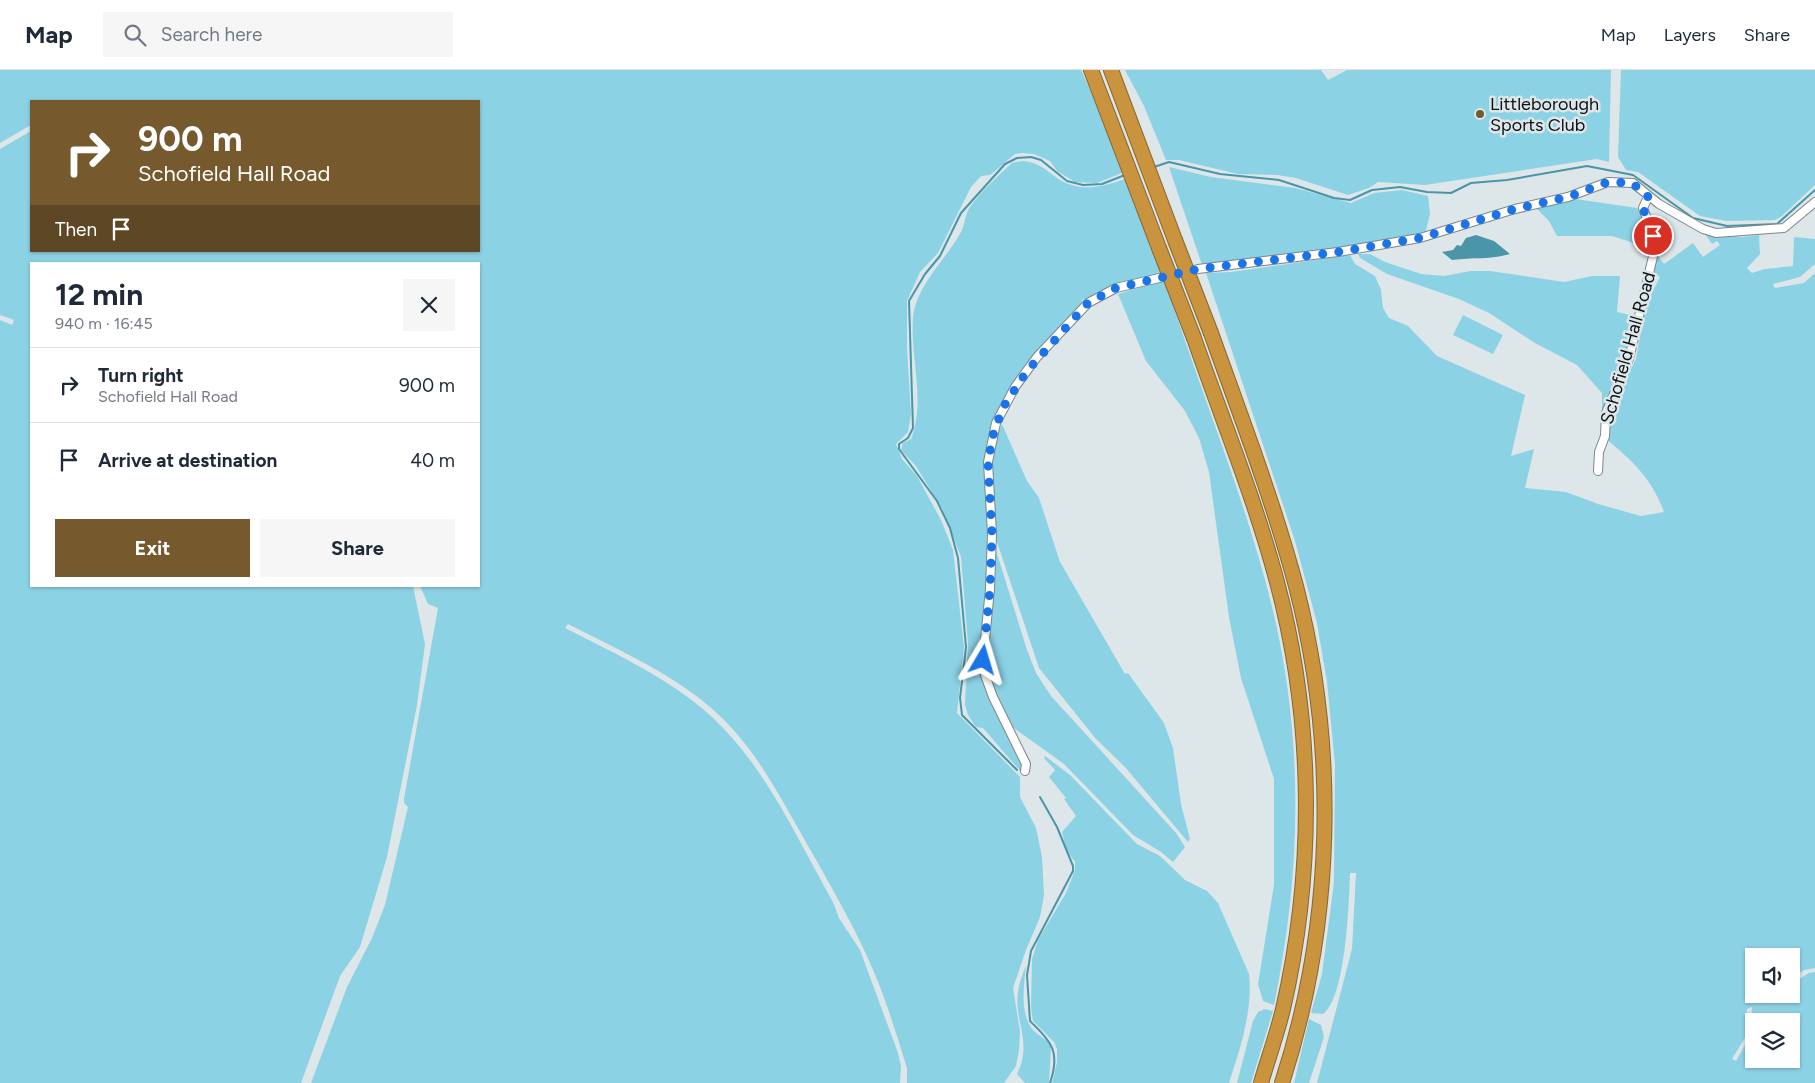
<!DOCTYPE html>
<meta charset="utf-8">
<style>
:root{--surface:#fff;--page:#f6f6f7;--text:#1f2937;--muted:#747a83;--line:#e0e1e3;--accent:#76592d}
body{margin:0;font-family:Figtree,sans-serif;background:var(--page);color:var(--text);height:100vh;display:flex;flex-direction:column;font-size:19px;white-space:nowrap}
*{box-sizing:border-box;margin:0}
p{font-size:16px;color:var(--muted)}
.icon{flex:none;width:28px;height:28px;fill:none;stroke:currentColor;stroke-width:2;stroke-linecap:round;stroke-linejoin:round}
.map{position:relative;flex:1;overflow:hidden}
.details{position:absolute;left:30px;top:192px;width:450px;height:325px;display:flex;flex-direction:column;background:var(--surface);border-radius:0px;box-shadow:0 1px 4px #0004}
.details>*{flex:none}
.guide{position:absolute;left:30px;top:30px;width:450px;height:152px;border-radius:0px;box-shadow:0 1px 4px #0004;background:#76592d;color:#fff;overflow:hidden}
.controls{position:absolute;left:1745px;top:878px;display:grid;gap:10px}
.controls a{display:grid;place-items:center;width:55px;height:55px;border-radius:0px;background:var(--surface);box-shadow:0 1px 4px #0004;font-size:25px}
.pin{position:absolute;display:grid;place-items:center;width:42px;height:42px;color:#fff;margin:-21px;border:2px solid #fff;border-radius:50%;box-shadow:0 1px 5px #0007}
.me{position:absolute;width:55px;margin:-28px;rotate:7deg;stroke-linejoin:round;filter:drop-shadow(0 0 4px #0008)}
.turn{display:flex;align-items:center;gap:18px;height:105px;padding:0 25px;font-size:22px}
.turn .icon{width:65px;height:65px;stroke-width:2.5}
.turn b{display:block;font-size:35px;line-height:42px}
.then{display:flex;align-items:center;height:48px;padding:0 25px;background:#0003;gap:10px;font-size:19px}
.round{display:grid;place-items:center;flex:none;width:52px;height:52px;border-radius:0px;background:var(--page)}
.headline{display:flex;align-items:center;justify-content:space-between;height:85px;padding:0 25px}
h1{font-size:30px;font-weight:700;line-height:38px}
.primary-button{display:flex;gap:10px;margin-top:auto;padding:10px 25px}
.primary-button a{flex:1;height:58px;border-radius:0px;background:var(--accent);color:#fff;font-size:20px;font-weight:700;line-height:58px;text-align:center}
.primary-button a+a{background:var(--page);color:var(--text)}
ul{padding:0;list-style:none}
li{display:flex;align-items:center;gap:15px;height:75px;padding:0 25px;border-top:1px solid var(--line)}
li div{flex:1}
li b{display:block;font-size:19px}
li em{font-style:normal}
header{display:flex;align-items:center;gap:30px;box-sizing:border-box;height:70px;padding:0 25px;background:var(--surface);border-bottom:1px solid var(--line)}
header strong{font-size:24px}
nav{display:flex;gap:28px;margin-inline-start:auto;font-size:18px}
.search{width:350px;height:45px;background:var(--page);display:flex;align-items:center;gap:12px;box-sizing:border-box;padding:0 18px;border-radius:0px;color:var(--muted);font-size:19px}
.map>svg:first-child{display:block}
</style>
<header>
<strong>Map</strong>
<div class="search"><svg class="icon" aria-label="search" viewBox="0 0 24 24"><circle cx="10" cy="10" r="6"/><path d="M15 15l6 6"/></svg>Search here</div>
<nav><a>Map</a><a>Layers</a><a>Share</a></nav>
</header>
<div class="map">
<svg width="1815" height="1013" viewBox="0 0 1815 1013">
<rect width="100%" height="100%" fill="#dde6e9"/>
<!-- green -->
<path fill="#8cd2e5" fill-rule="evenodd" d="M0 0H1081L1127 101 1097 113 1075 112 1057 101 1050 91 1034 84 1022 83 1015 84 990 105 981 106 971 117 938 183 920 202 907 231V279L911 344 908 362 896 374 902 389 917 406 941 450 953 480 964 577 957 643 1020 707V727L1036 758 1042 787 1044 825 1040 847 1026 880 1013 918 1020 961 1019 980 1016 996 1004 1013H907V998C897 966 887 933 874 902 854 855 828 811 803 767 779 725 756 680 720 646 677 605 620 581 568 554L565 558C616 584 669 608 712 647 766 697 797 769 833 832L839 848 860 880 898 983 901 996 900 1013H311L347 917 372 868 385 835 408 737 404 733V729L438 538 428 534 420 516H479V194H31V516H413L425 574 417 635 387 787 360 877 340 906 301 1013H0V250L12 255 14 250 0 245V79L31 61V181H479V31H31V55L0 73Z
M1125 0H1321L1328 10 1347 0H1611L1609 92 1597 89 1425 115 1378 112 1369 118 1348 125 1296 108 1277 105 1238 104 1179 90H1166L1144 36Z
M1621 0H1815V115L1782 146 1775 150 1726 151 1700 146 1638 102 1626 100 1618 87Z
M1022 91C1037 92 1042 97 1053 105 1078 125 1103 117 1130 107L1163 203 1115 216 1082 230 1081 236 1008 323 992 355 987 376 986 392 990 469 987 534 981 591 1023 690 1022 703 983 658 976 657 968 645 965 635 968 573 961 487 942 438 915 395 901 380 903 373 911 369C926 331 910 288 913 248 916 215 946 190 961 162 965 154 965 144 970 137 981 121 998 106 1012 93Z
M1169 97 1211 107 1295 118 1351 133 1374 123 1402 120 1428 126 1430 144 1425 164 1298 186 1202 195Z
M1575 129 1637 138 1649 160V189L1643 176 1612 166H1557L1549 151 1535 137Z
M1705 164 1742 167 1759 165 1760 184 1747 198 1752 203 1765 199 1793 196 1794 167 1815 169V194L1800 207 1773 214 1775 218 1804 213 1815 203V898L1804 900 1791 909V886H1754V924H1771L1759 933 1775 924H1791V914L1809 903 1815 902V1013H1317L1352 879 1356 803H1350C1349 832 1346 928 1323 944L1311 943 1322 904 1334 812 1335 694 1327 612 1317 553 1295 471 1206 203 1231 202 1350 185 1355 194 1375 206 1381 220 1383 238 1389 248 1408 256 1437 286 1525 325 1511 386 1534 379 1525 418 1566 422 1598 434 1641 446 1664 442C1652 409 1633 391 1606 369L1611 338 1636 289 1646 234 1660 207 1654 204V189L1657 185 1664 194 1693 173 1703 187 1720 175 1717 171 1712 174ZM1752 937 1750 966 1736 991 1732 989 1746 966 1747 939ZM1754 951H1791V989H1754Z
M1358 184H1370L1385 192 1421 204 1444 206 1470 201H1490L1564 212 1592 206H1620L1617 242 1635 246 1627 287 1602 357V323L1577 295 1535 273 1489 243 1459 229 1387 204 1360 188Z
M1165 210C1200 322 1247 431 1274 545 1304 675 1301 805 1274 935L1263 931 1258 914 1274 815V709L1241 608 1229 547 1209 402 1199 368 1185 341 1146 291 1118 224Z
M1463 245 1503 265 1493 284 1453 265Z
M1002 354 1027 411 1039 428 1060 492 1125 604 1128 603 1164 653 1173 678 1181 734 1190 769 1188 772 1125 697 1096 669 1039 598 995 466 992 401 994 372Z
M994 474 1027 580 1036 603 1051 626 1176 763 1185 777 1173 792 1161 782 1133 765 1064 694 1007 653 988 611 986 593 991 545Z
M1045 686 1070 705 1137 774 1160 786 1185 810 1207 821 1218 833 1249 904C1253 941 1240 979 1229 1013H1052L1057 992V979L1054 972 1033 951 1031 937 1032 889 1038 870 1066 823 1075 800V792L1066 779 1062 762 1076 746 1064 729 1066 728 1049 707 1055 700 1044 688Z
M1026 895C1024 916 1019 945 1034 961 1040 967 1048 969 1051 977L1049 1013H1025L1017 1004C1033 973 1014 952 1018 922 1019 913 1023 904 1026 895Z
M1265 939 1273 941 1251 1013H1237L1253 951 1258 942Z
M1309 949 1321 955 1324 967 1309 1013H1294Z"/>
<!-- water -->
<path fill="#4a95a8" d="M1476 165 1494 171 1510 184C1491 190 1472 187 1452 190L1442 182 1453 180 1457 175 1461 176 1466 168Z"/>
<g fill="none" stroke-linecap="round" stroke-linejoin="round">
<!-- stream -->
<path stroke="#4a95a8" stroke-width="2" d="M1154 97 1169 92 1220 104 1279 110 1334 128 1350 130 1372 120 1400 117 1427 122 1451 123 1471 113 1507 110 1587 96 1633 105 1693 148 1727 156 1777 154 1815 120
M1017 700 962 645 960 628 966 577 958 488 950 458 937 431 899 379V374L908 368 913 358 909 231 925 204 940 186 961 143 1005 94 1017 88 1031 87 1041 90 1067 111 1083 115 1102 114 1125 105
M1040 727 1057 757 1073 796V801L1031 881 1027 905 1030 951C1051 972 1061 981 1050 1013"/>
<!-- minor casing -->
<g stroke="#7d8588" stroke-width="10">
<path id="minor" d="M1598 401 1599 382 1605 366 1606 343 1629 289 1654 182 1653 166 1643 138 1648 127
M1025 701 1026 694 993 627 985 605 983 590 990 519 992 464 988 392 996 353 1015 317 1037 287 1088 233 1116 218 1198 199 1338 182 1420 168 1515 139 1568 127 1608 112 1633 113 1659 134 1703 159 1716 163 1784 158 1815 132"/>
</g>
<!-- motorway casing -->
<g stroke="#88662e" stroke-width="16">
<path id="motorway" d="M1091 0 1159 178
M1111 0 1175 170
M1211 263C1241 347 1273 430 1296 516 1338 679 1334 853 1282 1013
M1194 268C1222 349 1255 429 1277 512 1314 651 1315 800 1283 939 1277 964 1268 989 1261 1013"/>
</g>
<!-- minor -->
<use href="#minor" stroke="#fff" stroke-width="8"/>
<!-- motorway -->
<use href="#motorway" stroke="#ca933d" stroke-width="14"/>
<!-- motorway-bridge casing -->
<g stroke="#88662e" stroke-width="16" stroke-linecap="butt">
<path id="motorway-bridge" d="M1175 170 1211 263
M1159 178 1194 268"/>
</g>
<!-- motorway-bridge -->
<use href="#motorway-bridge" stroke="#ca933d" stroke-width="14"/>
</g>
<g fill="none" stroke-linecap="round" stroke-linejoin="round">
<!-- route -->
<path stroke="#1a73e8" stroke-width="9" stroke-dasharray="0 16.2" d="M983 590 990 519 992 464 988 392 994 361 1004 336 1027 301 1088 233 1116 218 1198 199 1338 182 1420 168 1515 139 1568 127 1608 112 1632 113 1648 126 1643 138 1653 166"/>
</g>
<!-- markers -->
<circle fill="#76592d" stroke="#dde6e9" stroke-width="2" cx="1480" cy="44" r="5"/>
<g text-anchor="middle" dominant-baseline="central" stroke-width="5" stroke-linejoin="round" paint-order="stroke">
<!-- poi labels -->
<g font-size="18" fill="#0e1112" stroke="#dde6e9" text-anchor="start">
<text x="1490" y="34">Littleborough<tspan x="1490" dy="21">Sports Club</tspan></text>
</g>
<!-- street labels -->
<g font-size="18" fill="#0e1112" stroke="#dde6e9">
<text transform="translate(1628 278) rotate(-74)">Schofield Hall Road</text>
</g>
</g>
</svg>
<div class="controls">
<a><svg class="icon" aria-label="sound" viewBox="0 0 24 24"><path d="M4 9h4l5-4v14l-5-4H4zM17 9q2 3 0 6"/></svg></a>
<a><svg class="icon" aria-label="layers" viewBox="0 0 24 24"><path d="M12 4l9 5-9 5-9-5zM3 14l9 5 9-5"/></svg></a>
</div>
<div class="pin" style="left:1653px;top:166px;background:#d93025"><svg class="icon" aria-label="arrive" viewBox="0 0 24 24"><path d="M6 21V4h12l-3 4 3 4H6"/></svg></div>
<svg class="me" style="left:983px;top:590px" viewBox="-20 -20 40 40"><path d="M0-17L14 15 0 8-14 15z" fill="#1a73e8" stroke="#fff" stroke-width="4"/></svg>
<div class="guide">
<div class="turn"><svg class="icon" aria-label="right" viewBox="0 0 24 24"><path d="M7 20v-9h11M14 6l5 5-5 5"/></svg><div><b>900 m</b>Schofield Hall Road</div></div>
<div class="then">Then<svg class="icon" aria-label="arrive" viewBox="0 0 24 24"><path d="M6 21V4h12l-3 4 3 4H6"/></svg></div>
</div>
<section class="details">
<div class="headline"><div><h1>12 min</h1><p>940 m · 16:45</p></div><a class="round"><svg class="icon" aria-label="close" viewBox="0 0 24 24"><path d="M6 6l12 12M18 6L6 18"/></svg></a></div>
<ul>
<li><svg class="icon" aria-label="right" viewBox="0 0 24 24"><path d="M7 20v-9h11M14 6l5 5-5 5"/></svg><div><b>Turn right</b><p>Schofield Hall Road</p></div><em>900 m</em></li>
<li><svg class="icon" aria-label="arrive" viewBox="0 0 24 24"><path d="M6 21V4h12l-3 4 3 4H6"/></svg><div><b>Arrive at destination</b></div><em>40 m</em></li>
</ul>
<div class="primary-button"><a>Exit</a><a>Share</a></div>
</section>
</div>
